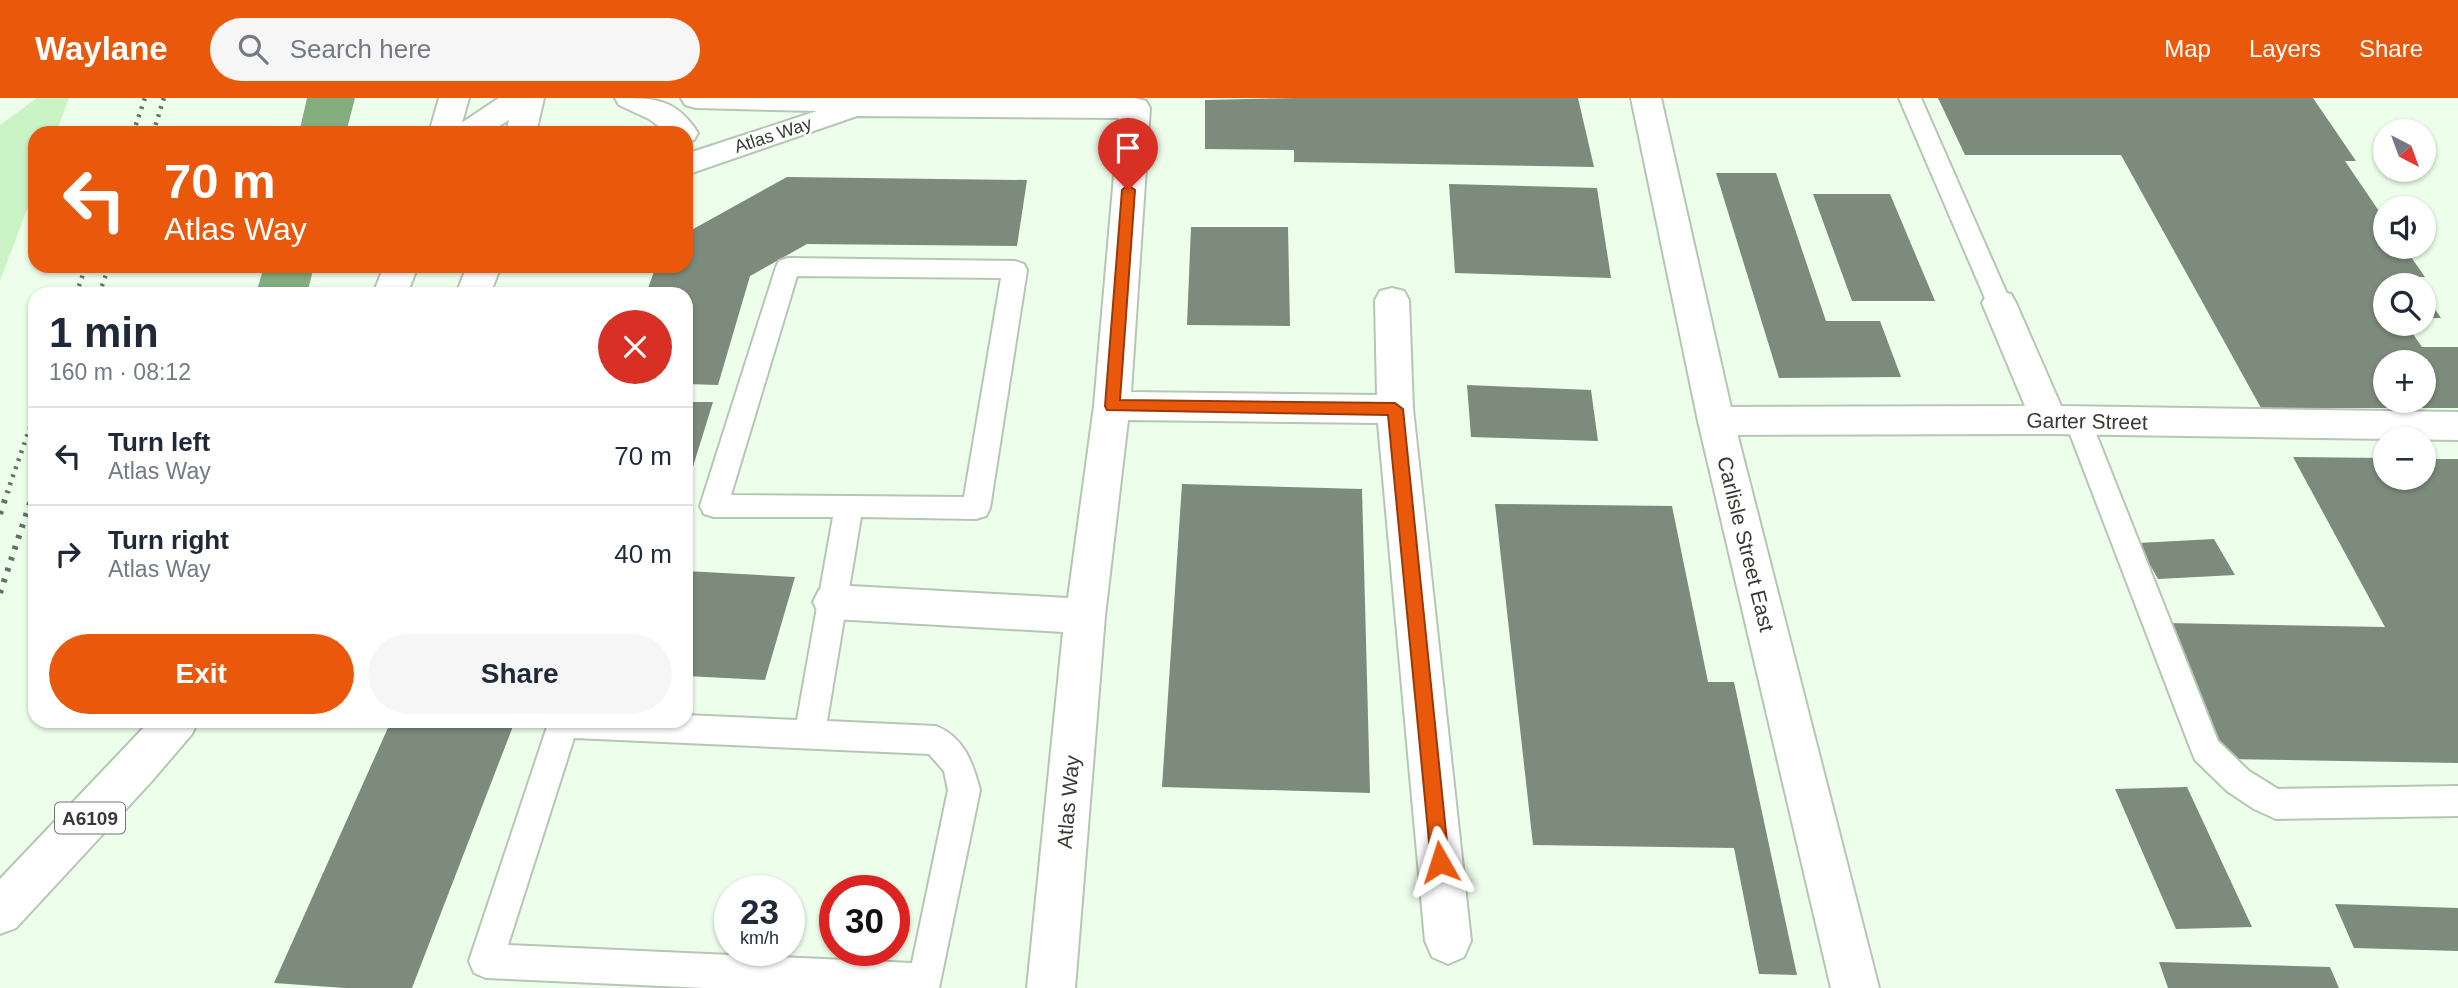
<!DOCTYPE html>
<meta charset="utf-8">
<style>
:root{--surface:#fff;--page:#f6f6f7;--text:#1f2937;--muted:#747a83;--line:#e0e1e3;--accent:#ea580c}
body{margin:0;font-family:Helvetica,sans-serif;background:var(--page);color:var(--text);height:100vh;display:flex;flex-direction:column;font-size:26px;white-space:nowrap}
*{box-sizing:border-box;margin:0}
p{font-size:23px;color:var(--muted)}
.icon{flex:none;width:38px;height:38px;fill:none;stroke:currentColor;stroke-width:2;stroke-linecap:round;stroke-linejoin:round}
.map{position:relative;flex:1;overflow:hidden}
.panel{position:absolute;left:28px;top:189px;width:665px;height:441px;display:flex;flex-direction:column;background:var(--surface);border-radius:21px;box-shadow:0 2px 5px #0004}
.panel>*{flex:none}
.top-card{position:absolute;left:28px;top:28px;width:665px;height:147px;border-radius:21px;box-shadow:0 2px 5px #0004;background:#ea580c;color:#fff;overflow:hidden}
.needle{width:46px;rotate:139deg}
.controls{position:absolute;left:2373px;top:21px;display:grid;gap:14px}
.controls a{display:grid;place-items:center;width:63px;height:63px;border-radius:50%;background:var(--surface);box-shadow:0 2px 5px #0004;font-size:35px}
.speed{position:absolute;left:714px;top:777px;display:flex;gap:14px;font-size:35px;font-weight:700;text-align:center}
.speed>*{display:grid;place-content:center;width:91px;height:91px;border-radius:50%;background:var(--surface);box-shadow:0 2px 5px #0004;line-height:1}
.speed small{font-size:18px;font-weight:400}
.speed .limit{border:10px solid #d22;background:#fff;color:#111}
.pin{position:absolute;display:grid;place-items:center;width:60px;height:60px;color:#fff;margin:-72px -30px;border-radius:50% 50% 50% 0;rotate:-45deg;box-shadow:0 0 7px #0007}
.pin .icon{rotate:45deg}
.me{position:absolute;width:77px;margin:-38px;rotate:354deg;stroke-linejoin:round;filter:drop-shadow(0 0 5px #0008)}
.turn{display:flex;align-items:center;gap:24px;height:147px;padding:0 21px;font-size:32px}
.turn .icon{width:91px;height:91px;stroke-width:2.5}
.turn b{display:block;font-size:49px;line-height:60px}
.round{display:grid;place-items:center;flex:none;width:74px;height:74px;border-radius:37px;background:var(--page)}
.overview{display:flex;align-items:center;justify-content:space-between;height:119px;padding:0 21px}
h1{font-size:42px;font-weight:700;line-height:52px}
.cta{display:flex;gap:14px;margin-top:auto;padding:14px 21px}
.cta a{flex:1;height:80px;border-radius:42px;background:var(--accent);color:#fff;font-size:28px;font-weight:700;line-height:80px;text-align:center}
.cta a+a{background:var(--page);color:var(--text)}
ul{padding:0;list-style:none}
li{display:flex;align-items:center;gap:21px;height:98px;padding:0 21px;border-top:2px solid var(--line)}
li div{flex:1}
li b{display:block;font-size:26px}
li em{font-style:normal}
header{display:flex;align-items:center;gap:42px;box-sizing:border-box;height:98px;padding:0 35px;background:var(--accent);color:#fff}
header strong{font-size:33px}
nav{display:flex;gap:38px;margin-inline-start:auto;font-size:24px}
.search{width:490px;height:63px;background:var(--page);display:flex;align-items:center;gap:18px;box-sizing:border-box;padding:0 24px;border-radius:38px;color:var(--muted);font-size:26px}
.map>svg:first-child{display:block}
</style>
<header>
<strong>Waylane</strong>
<div class="search"><svg class="icon" aria-label="search" viewBox="0 0 24 24"><circle cx="10" cy="10" r="6"/><path d="M15 15l6 6"/></svg>Search here</div>
<nav><a>Map</a><a>Layers</a><a>Share</a></nav>
</header>
<div class="map">
<svg width="2458" height="890" viewBox="0 0 2458 890">
<rect width="100%" height="100%" fill="#edfeeb"/>
<!-- green -->
<path fill="#caf3c6" d="M37 0H69L56 35H35V90L0 183V27Z"/>
<!-- water -->
<path fill="#83ad7f" d="M307 0H355L346 35H299Z
M264 168H314L307 196H256Z"/>
<!-- building -->
<path fill="#7c8b7b" fill-rule="evenodd" d="M1296 0H1578L1594 69 1294 64V52L1205 51V2Z
M1938 0H2313L2356 63H2345L2385 122V149H2404L2425 179H2413L2418 187H2385V226H2406L2422 249H2458V310H2261L2121 57H1965ZM2385 264H2424V303H2385Z
M1716 75H1776L1826 223H1880L1901 279 1779 280Z
M787 79 1027 82 1017 148 807 146 750 178 718 287 686 286V196H646L656 168H686V135Z
M1449 86 1597 90 1611 180 1455 175Z
M1813 96H1890L1935 203H1852Z
M1191 129H1288L1290 228 1187 227Z
M2424 195 2441 220H2424Z
M1467 287 1591 292 1598 343 1471 339Z
M686 304H713L687 388H686Z
M2293 359 2385 360V380H2424V361H2458V665L2224 661 2166 525 2385 529Z
M1182 386 1362 391 1370 695 1162 689Z
M1495 406 1672 408 1708 584H1734L1797 877 1759 876 1734 750 1533 747Z
M2214 441 2235 477 2158 481 2138 445Z
M686 473 795 479 765 582 686 578Z
M391 623H515L412 890H345L274 885Z
M2187 689 2252 829 2176 831 2115 691Z
M2335 806 2458 810V853L2354 850Z
M2159 864 2330 869 2339 890H2168Z"/>
<g fill="none" stroke-linecap="round" stroke-linejoin="round">
<!-- service casing -->
<g stroke="#b6c6b4" stroke-width="4">
<path id="service" d="M1899 0H1921L2011 205 2008 211 1999 214 1990 211 1987 205Z
M788 160 1015 163 1024 166 1027 172 990 410 986 418 976 421 861 419 827 623 936 628C964 639 973 665 980 692L939 890H705L486 880 474 875 469 863 549 623H686V617L797 622 833 419H714L704 416 700 408 776 169 779 163ZM797 178 1001 180 964 399 731 397ZM574 640 929 656 944 673 948 692 912 865 508 847Z
M2078 313 2087 316 2091 323 2218 643 2249 673 2278 691 2458 688V718L2276 721 2254 711 2227 693 2195 662 2191 652 2065 323 2069 316Z"/>
</g>
<!-- minor casing -->
<g stroke="#b6c6b4" stroke-width="4">
<path id="minor" d="M499 0H535L531 7 489 35H453L457 28Z
M615 0C654 0 676 0 698 35L694 42 686 44V35H668L649 21 619 7Z
M681 0H1135L1146 3 1150 10 1131 294 1377 297 1375 202 1380 193 1392 190 1404 193 1409 202 1413 311 1471 843 1464 859 1448 866 1432 859 1425 843 1378 325 1128 322 1105 518 1075 890H1027L1063 534 833 521 819 516 813 504 819 492 833 487 1068 500 1094 308 1119 20 857 18 686 77V56L817 13 696 10 685 7Z
M1999 193 2011 196 2016 205 2061 308 2458 314V342L2049 336 1716 337 1703 333 1698 323 1703 313 1716 309 2025 308 1982 205 1987 196Z"/>
</g>
<!-- secondary casing -->
<g stroke="#b6c6b4" stroke-width="4">
<path id="secondary" d="M1631 0H1661L1734 323 1879 890H1831L1698 323Z"/>
</g>
<!-- primary casing -->
<g stroke="#b6c6b4" stroke-width="4">
<path id="primary" d="M439 0H469L459 35H429Z
M514 0H544L536 35H506Z
M384 168H418L407 196H373Z
M467 168H501L490 196H456Z
M150 623H198L192 636 151 684 16 830 0 836V781Z"/>
</g>
<!-- service -->
<use href="#service" fill="#fff" fill-rule="evenodd"/>
<!-- minor -->
<use href="#minor" fill="#fff" fill-rule="evenodd"/>
<!-- secondary -->
<use href="#secondary" fill="#fff" fill-rule="evenodd"/>
<!-- primary -->
<use href="#primary" fill="#fff" fill-rule="evenodd"/>
<!-- rail-far1 -->
<path stroke="#666f65" stroke-width="4.5" stroke-dasharray="2.5 6" stroke-linecap="butt" d="M133 35 145 0
M153 35 164 0
M76 196 86 168
M99 196 109 168
M7 395 35 315
M33 395 35 389"/>
<!-- rail -->
<path stroke="#666f65" stroke-width="6" stroke-dasharray="3.5 8" stroke-linecap="butt" d="M0 416 8 393
M0 495 34 393"/>
</g>
<!-- route -->
<path fill="#ea580c" stroke="#983908" stroke-width="2" d="M1128 87 1135 92 1120 302 1395 305 1403 311 1449 764 1447 770 1440 772 1434 770 1431 764 1388 317 1107 312 1105 308 1122 92Z"/>
<g text-anchor="middle" dominant-baseline="central" stroke-width="5" stroke-linejoin="round" paint-order="stroke">
<!-- far-street labels -->
<g font-size="18" fill="#363c35" stroke="#fff">
<text transform="translate(773 37) rotate(-18)">Atlas Way</text>
</g>
<!-- shield labels -->
<rect fill="#fff" stroke="#727672" stroke-width="2" x="55" y="704.5" width="70" height="31" rx="5"/>
<g font-size="19" font-weight="bold" fill="#363c35">
<text x="90" y="720">A6109</text>
</g>
<!-- street labels -->
<g font-size="21" fill="#363c35" stroke="#fff">
<text transform="translate(2087 323) rotate(1)">Garter Street</text>
<text transform="translate(1746 446) rotate(76)">Carlisle Street East</text>
<text transform="translate(1068 704) rotate(-85)">Atlas Way</text>
</g>
</g>
</svg>
<div class="controls">
<a><svg class="needle" viewBox="-14 -14 28 28"><path d="M0-13l5 13h-10z" fill="#e53935"/><path d="M0 13l5-13h-10z" fill="#747a83"/></svg></a>
<a><svg class="icon" aria-label="sound" viewBox="0 0 24 24"><path d="M4 9h4l5-4v14l-5-4H4zM17 9q2 3 0 6"/></svg></a>
<a><svg class="icon" aria-label="search" viewBox="0 0 24 24"><circle cx="10" cy="10" r="6"/><path d="M15 15l6 6"/></svg></a>
<a>+</a>
<a>−</a>
</div>
<div class="speed"><div>23<small>km/h</small></div><div class="limit">30</div></div>
<div class="pin" style="left:1128px;top:92px;background:#d93025"><svg class="icon" aria-label="arrive" viewBox="0 0 24 24"><path d="M6 21V4h12l-3 4 3 4H6"/></svg></div>
<svg class="me" style="left:1440px;top:764px" viewBox="-20 -20 40 40"><path d="M0-17L14 15 0 8-14 15z" fill="#ea580c" stroke="#fff" stroke-width="4"/></svg>
<div class="top-card">
<div class="turn"><svg class="icon" aria-label="left" viewBox="0 0 24 24"><path d="M17 20v-9H6M10 6l-5 5 5 5"/></svg><div><b>70 m</b>Atlas Way</div></div>
</div>
<section class="panel">
<div class="overview"><div><h1>1 min</h1><p>160 m · 08:12</p></div><a class="round" style="background:#d93025;color:#fff"><svg class="icon" aria-label="close" viewBox="0 0 24 24"><path d="M6 6l12 12M18 6L6 18"/></svg></a></div>
<ul>
<li><svg class="icon" aria-label="left" viewBox="0 0 24 24"><path d="M17 20v-9H6M10 6l-5 5 5 5"/></svg><div><b>Turn left</b><p>Atlas Way</p></div><em>70 m</em></li>
<li><svg class="icon" aria-label="right" viewBox="0 0 24 24"><path d="M7 20v-9h11M14 6l5 5-5 5"/></svg><div><b>Turn right</b><p>Atlas Way</p></div><em>40 m</em></li>
</ul>
<div class="cta"><a>Exit</a><a>Share</a></div>
</section>
</div>
